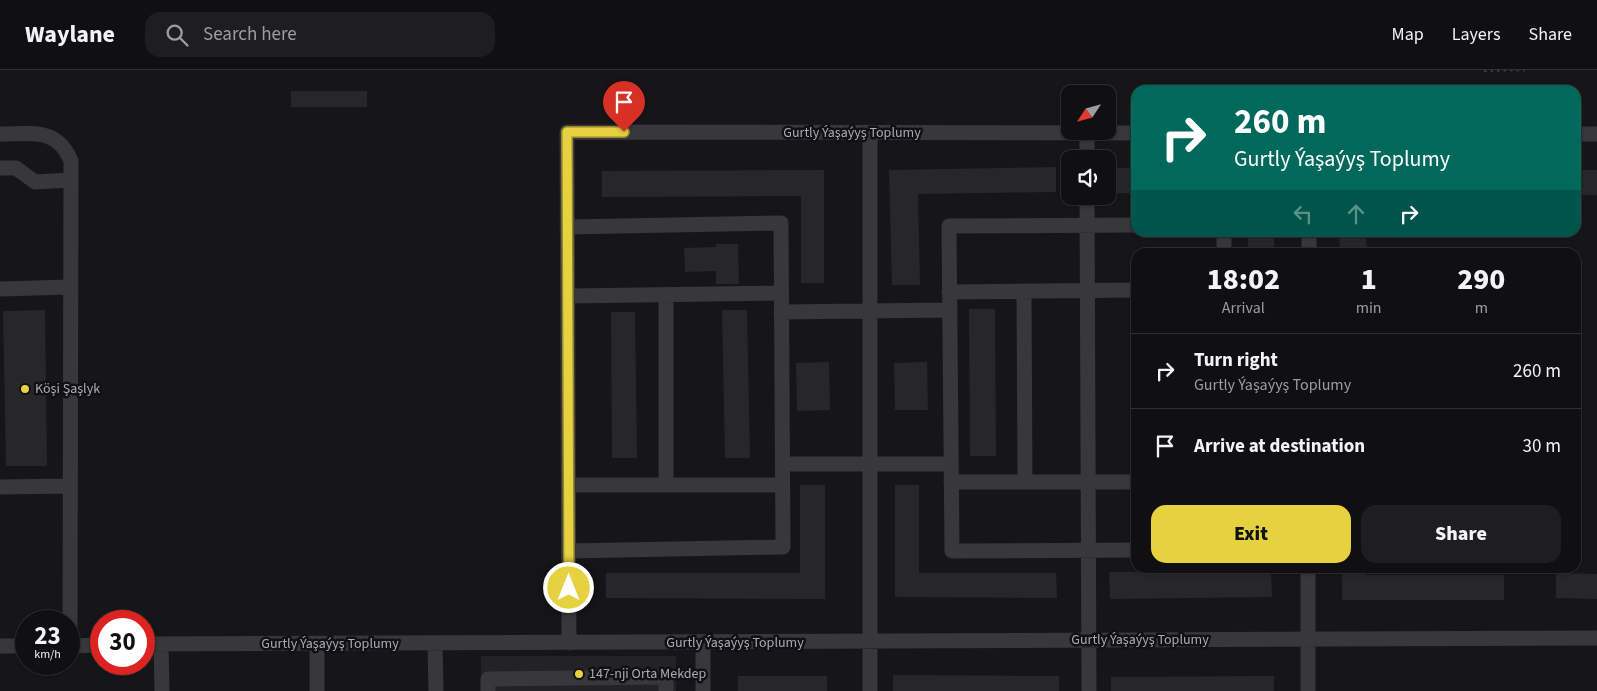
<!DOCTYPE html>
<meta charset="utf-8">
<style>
:root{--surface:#101012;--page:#1e1e20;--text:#f1f3f6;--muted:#9c9d9f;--line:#303032;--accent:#e6d240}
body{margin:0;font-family:"Source Sans 3",sans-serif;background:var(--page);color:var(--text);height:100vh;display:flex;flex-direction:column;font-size:19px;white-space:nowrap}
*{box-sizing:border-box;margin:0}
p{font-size:16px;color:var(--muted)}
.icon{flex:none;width:28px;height:28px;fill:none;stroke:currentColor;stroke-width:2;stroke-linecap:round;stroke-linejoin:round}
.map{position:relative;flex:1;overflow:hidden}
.details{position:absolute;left:1131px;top:178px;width:450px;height:325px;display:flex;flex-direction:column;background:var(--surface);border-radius:15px;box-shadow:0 1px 4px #0004,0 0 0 1px var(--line)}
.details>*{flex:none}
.guide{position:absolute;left:1131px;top:15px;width:450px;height:152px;border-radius:15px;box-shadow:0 1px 4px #0004,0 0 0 1px var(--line);background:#00695c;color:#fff;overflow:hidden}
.needle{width:32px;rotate:234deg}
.tools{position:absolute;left:1061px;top:15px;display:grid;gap:10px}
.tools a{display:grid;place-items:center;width:55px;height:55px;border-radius:10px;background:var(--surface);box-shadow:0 1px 4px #0004,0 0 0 1px var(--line);font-size:25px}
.speed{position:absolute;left:15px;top:540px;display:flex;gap:10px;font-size:25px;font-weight:700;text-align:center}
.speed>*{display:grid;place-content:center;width:65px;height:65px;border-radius:50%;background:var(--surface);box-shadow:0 1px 4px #0004,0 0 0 1px var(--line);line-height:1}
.speed small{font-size:12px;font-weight:400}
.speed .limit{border:8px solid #d22;background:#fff;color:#111}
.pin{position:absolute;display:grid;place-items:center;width:42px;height:42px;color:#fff;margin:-51px -21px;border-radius:50% 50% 50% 0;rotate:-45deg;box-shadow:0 0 5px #0007}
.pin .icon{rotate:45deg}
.me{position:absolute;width:55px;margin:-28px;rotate:0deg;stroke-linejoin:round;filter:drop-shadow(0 0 4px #0008)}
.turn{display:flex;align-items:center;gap:18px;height:105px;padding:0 20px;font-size:22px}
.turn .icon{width:65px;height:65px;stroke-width:2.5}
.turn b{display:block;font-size:35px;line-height:42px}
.lanes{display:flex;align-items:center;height:48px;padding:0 20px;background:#0003;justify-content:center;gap:25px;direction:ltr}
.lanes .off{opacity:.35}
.eta{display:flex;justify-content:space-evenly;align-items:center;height:85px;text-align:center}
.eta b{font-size:30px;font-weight:800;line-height:35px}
.action{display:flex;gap:10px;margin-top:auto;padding:10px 20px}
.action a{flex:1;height:58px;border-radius:15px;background:var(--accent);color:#111;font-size:20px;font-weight:800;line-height:58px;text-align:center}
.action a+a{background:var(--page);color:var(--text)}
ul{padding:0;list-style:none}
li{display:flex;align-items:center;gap:15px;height:75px;padding:0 20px;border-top:1px solid var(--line)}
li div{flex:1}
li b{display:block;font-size:19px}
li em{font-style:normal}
header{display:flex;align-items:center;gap:30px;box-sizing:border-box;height:70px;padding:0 25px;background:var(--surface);border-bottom:1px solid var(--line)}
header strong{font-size:24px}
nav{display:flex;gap:28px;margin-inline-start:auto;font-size:18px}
.search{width:350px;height:45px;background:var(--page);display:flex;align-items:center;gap:12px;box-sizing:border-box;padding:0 18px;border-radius:15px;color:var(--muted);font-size:19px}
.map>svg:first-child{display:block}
</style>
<header>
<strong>Waylane</strong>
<div class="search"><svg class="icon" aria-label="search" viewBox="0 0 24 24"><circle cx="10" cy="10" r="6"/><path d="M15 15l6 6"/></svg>Search here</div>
<nav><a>Map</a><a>Layers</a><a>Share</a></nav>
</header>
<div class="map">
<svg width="1597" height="621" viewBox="0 0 1597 621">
<rect width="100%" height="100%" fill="#161618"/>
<!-- built -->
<path fill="#232225" d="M481 586H676V621H481Z"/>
<!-- building -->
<path fill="#272629" d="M291 21H367V37H291Z
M1056 97V122L918 124 920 215H892L889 100Z
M1109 98H1136V123H1109Z
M824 100V213H801V126L602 127V101Z
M1576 100H1597V125H1576Z
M1248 162H1274V182H1248Z
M1339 162H1366L1367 182H1340Z
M716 174H738L739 214H716V201L685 202 684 178 716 177Z
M969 239H995L996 386H970Z
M45 240 47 396H6L3 241Z
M722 240H747L750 388H725Z
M611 242H635L637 388H612Z
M829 292 830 340 797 341 796 293Z
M927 292 928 340H895L894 293Z
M800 415H825V529L606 528V503H800Z
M895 415H919V503H1056L1057 528 895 527Z
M1246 498H1271L1272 527 1110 529 1109 502 1246 501Z
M1342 498H1366V505H1504V530H1342Z
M1556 503 1597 504V529L1556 528Z
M893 605 1059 606V621H893Z
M738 606H827V621H738Z
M1274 606V621H1111V607Z"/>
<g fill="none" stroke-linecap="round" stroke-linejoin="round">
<!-- path -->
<path stroke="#3d3e43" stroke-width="2" stroke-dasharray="2.5 4" stroke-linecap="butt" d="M1484 1 1525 0"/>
<!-- minor -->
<path stroke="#37373c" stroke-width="15" d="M1087 63V89
M0 64C31 64 57 57 71 91L70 576
M1576 64H1597
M0 98H16L35 112 71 110
M1087 126 1089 621
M1136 155 949 156 952 481 1136 480
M567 157 781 153 783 477 569 481
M1224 162V182
M1309 182V162
M0 219 70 217
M1024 221 1025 412
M949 222 1136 220
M666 225V415
M568 226 781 223
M781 242 950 240
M782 394H951
M951 412H1136
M569 415H782
M0 417 70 416
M569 573 567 62 1136 63
M144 574 1597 568
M161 574 162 621
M435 574 436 621
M317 575V621
M0 576H26
M69 576 101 575
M488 621V609L666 607V621
M703 621V573
M870 621V63
M1308 621V498"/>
</g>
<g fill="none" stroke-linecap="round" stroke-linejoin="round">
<!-- route casing -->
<g stroke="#96882a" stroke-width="12">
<path id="route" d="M569 518 567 62H624"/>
</g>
<!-- route -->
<use href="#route" stroke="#e6d240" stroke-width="9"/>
</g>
<!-- markers -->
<g fill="#e6d240" stroke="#111113" stroke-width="2">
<circle cx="25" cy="319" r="5"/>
<circle cx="579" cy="604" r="5"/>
</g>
<g text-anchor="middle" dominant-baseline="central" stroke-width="5" stroke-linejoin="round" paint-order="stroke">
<!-- street labels -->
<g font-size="14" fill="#a9aab7" stroke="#111113">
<text x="852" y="63">Gurtly Ýaşaýyş Toplumy</text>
<text x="1140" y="570">Gurtly Ýaşaýyş Toplumy</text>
<text x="735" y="573">Gurtly Ýaşaýyş Toplumy</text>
<text x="330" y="574">Gurtly Ýaşaýyş Toplumy</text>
</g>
<!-- poi labels -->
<g font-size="14" fill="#a9aab7" stroke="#111113" text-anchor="start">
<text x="35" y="319">Köşi Şaşlyk</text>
<text x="589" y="604">147-nji Orta Mekdep</text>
</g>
</g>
</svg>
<div class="tools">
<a><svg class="needle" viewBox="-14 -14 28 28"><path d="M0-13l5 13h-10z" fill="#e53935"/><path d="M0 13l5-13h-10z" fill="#9c9d9f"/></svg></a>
<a><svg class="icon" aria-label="sound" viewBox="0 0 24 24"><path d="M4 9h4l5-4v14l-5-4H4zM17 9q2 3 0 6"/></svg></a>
</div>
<div class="speed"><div>23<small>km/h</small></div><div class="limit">30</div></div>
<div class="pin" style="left:624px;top:62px;background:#d93025"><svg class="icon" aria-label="arrive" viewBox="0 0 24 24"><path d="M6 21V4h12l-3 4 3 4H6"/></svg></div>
<svg class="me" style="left:569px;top:518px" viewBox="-20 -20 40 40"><circle r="17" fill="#e6d240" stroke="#fff" stroke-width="3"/><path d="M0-11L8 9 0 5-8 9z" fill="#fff"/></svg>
<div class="guide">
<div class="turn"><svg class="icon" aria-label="right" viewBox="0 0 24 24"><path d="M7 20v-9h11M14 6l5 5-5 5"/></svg><div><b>260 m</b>Gurtly Ýaşaýyş Toplumy</div></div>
<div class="lanes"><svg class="icon off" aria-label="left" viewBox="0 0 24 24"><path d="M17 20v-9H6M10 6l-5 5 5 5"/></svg><svg class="icon off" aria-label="ahead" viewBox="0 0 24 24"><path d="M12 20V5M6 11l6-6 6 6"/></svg><svg class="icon" aria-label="right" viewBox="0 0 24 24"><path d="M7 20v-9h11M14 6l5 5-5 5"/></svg></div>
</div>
<section class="details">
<div class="eta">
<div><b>18:02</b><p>Arrival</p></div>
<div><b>1</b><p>min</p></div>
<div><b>290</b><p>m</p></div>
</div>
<ul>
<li><svg class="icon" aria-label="right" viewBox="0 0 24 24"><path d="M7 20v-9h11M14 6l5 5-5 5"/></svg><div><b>Turn right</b><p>Gurtly Ýaşaýyş Toplumy</p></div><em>260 m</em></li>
<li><svg class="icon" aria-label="arrive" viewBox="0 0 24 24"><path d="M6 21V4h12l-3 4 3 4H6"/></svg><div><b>Arrive at destination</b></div><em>30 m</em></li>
</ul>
<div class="action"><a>Exit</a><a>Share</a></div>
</section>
</div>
